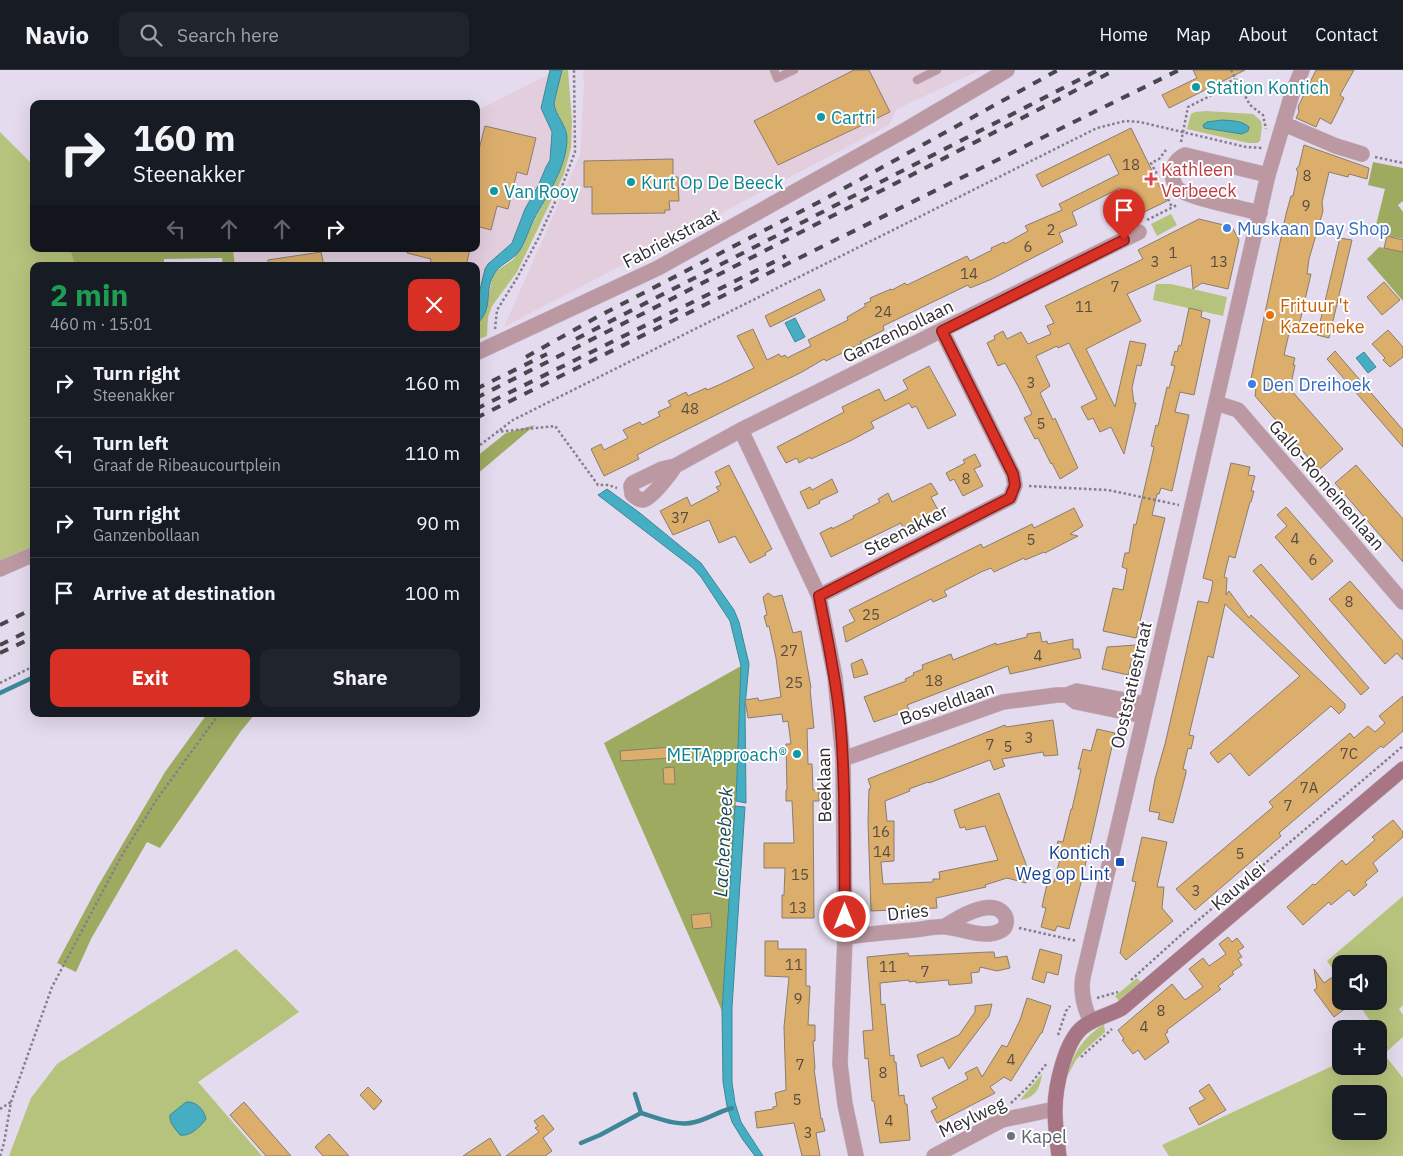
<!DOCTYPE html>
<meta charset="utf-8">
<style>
:root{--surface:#171b24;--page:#20242c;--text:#f1f3f6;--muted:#9ea1a6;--line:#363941;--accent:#d93025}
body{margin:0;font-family:"IBM Plex Sans",sans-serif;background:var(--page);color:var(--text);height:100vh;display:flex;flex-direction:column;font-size:19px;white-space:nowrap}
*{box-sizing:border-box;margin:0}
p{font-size:16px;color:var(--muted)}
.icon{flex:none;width:28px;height:28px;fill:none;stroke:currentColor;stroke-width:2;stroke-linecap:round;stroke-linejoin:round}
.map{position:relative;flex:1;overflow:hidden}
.side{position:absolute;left:30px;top:192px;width:450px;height:455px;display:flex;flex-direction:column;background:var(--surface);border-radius:10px;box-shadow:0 5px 20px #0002}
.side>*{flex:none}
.hud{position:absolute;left:30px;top:30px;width:450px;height:152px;border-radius:10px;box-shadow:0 5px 20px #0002;background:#171b24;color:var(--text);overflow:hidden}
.fabs{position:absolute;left:1332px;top:885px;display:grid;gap:10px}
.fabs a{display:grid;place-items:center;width:55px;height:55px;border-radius:10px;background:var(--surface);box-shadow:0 5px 20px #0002;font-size:25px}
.pin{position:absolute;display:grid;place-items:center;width:42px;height:42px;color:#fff;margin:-51px -21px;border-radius:50% 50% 50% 0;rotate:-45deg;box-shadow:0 0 5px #0007}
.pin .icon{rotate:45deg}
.me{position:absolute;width:55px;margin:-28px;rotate:0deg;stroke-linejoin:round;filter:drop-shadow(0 0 4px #0008)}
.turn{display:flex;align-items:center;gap:18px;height:105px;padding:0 20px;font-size:22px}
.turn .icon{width:65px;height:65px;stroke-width:2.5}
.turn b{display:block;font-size:35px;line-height:42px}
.lanes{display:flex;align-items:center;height:48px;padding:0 20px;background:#0003;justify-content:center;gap:25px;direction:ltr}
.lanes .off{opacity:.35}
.round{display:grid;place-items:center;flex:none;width:52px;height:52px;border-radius:10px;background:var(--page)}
.summary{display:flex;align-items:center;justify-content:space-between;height:85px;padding:0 20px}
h1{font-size:30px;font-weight:700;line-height:38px;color:#1e9e55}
.primary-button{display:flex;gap:10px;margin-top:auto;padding:10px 20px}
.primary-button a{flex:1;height:58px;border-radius:10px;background:var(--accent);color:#fff;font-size:20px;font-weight:700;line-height:58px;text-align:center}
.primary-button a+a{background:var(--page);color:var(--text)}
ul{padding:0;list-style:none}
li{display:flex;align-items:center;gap:15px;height:70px;padding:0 20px;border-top:1px solid var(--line)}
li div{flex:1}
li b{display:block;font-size:19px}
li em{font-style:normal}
header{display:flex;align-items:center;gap:30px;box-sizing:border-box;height:70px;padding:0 25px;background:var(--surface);border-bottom:1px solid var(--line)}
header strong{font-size:24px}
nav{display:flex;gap:28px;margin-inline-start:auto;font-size:18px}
.search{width:350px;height:45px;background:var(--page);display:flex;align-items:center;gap:12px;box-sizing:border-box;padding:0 18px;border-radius:10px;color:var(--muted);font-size:19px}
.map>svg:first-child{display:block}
</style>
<header>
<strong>Navio</strong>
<div class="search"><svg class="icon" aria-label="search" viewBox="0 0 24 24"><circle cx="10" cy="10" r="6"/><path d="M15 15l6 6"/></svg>Search here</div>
<nav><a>Home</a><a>Map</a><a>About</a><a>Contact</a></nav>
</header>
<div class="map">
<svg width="1403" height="1086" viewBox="0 0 1403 1086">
<rect width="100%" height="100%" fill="#e4dbee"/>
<!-- industrial -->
<path fill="#e3cedd" d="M583 0H980L897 39 889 55 504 257 580 85 584 14Z
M550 4 548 12 552 62 550 90 546 97 538 116 525 139 512 173 488 193 476 236V196H235L233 179H476V41Z"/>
<!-- green -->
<path fill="#b6c37c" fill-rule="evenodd" d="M562 0H568L572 52 571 78 564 104 517 202 492 236 488 247 487 266 476 270V255L485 243 493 206 496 201 514 189 544 132 552 116 565 59 554 38V33Z
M1206 41 1253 44 1261 51 1262 57 1260 71 1257 73H1248L1187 59 1191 44 1195 42Z
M0 62 34 96V179H70L75 196H34V478L0 496Z
M1171 144 1177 155 1157 166 1151 154Z
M1156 214H1171L1227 227 1223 246 1153 230Z
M1403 826V935L1399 939 1403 945V967L1384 984 1403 1008V1086H1169L1162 1075 1341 992V996H1379V975L1385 972 1379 963V959H1376L1356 931H1379V894H1341V911L1327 891ZM1341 1024H1379V1061H1341Z
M236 879 299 942 198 1012 262 1086H9L31 1028 57 994Z
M1137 908 1141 912 1119 931 1115 926Z
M1104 954 1105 962 1084 981 1076 990 1068 1005C1072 983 1085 966 1104 954Z
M1042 1004C1040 1019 1035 1028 1020 1030Z"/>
<!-- forest -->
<path fill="#9daa60" d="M1373 92 1403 98V131L1398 135 1403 142V169L1374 163 1385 119 1368 115Z
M1379 177 1403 182V231L1367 189Z
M70 179H233L235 196H223L222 188 164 189V196H75Z
M535 355 476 405V387L506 363Z
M741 596 736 731 722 941 604 673Z
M207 644H255L241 661 160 778 147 772 91 869 76 902 57 893 98 816 165 702Z"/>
<!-- water -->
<path fill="#45aec3" stroke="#3e8798" d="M550 0H562L554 33C555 46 567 55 567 68 567 97 547 125 534 149 529 159 526 170 520 180 513 191 498 194 493 206 484 224 494 238 476 255V236L485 199 488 194 512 173 525 139 538 116 546 97 550 90 552 62 541 38Z
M1222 50C1232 51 1241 50 1249 57L1248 61 1242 64 1204 58 1203 55 1207 52Z
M795 248 805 267 795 272 785 253Z
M1364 282 1376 297 1368 303 1356 288Z
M607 419 640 443 701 493 734 540 739 552 749 594 745 636 746 733 736 731 741 596 730 551 701 507 693 498 598 425Z
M735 736 745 737 732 937V1012L735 1033 741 1052 763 1086H755L743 1070 732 1052 727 1036 723 1012 722 941Z
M186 1032C197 1031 204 1040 206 1049 200 1057 190 1067 180 1065 175 1058 169 1053 170 1045Z"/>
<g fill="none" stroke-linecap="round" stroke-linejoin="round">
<!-- stream -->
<path stroke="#3e8798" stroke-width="4.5" d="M0 623 34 607
M635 1024 641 1043
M581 1073 600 1065 641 1043C658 1048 678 1057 695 1052 708 1049 720 1041 732 1038"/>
</g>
<!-- building -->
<path fill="#dcae6c" stroke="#897d6d" d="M854 0H869L890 42 778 95 754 51Z
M1193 0H1245L1169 38 1162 25 1197 8Z
M1316 0H1354L1340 25 1344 28 1331 54 1320 48 1316 57 1296 48 1299 42 1298 37Z
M485 56 536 68 527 105 517 102 508 139 497 136 491 160 476 156V91Z
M1131 58 1167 131 1136 146 1120 118 1072 142 1077 155 1059 163 1063 172 992 209 970 218 968 215 883 256 884 260 860 272 862 273 826 291 824 289 802 302 660 373 637 385 639 389 604 406 591 379 601 374 604 380 628 368 623 360 640 352 642 355 660 346 658 342 671 336 668 331 686 322 688 326 706 318 707 320 721 314 754 298 737 266 753 259 767 290 779 284 781 287 785 285 787 288 811 276 808 270 848 250 847 247 866 236 864 234 871 231 870 228 891 219 892 220 905 213 907 215 967 186 970 191 992 180 991 178 1004 172 1005 174 1017 167 1028 161 1025 156 1062 140 1059 134 1119 104 1109 84 1042 117 1036 105Z
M1304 75 1369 98 1367 109 1349 104 1348 107 1329 102 1322 132 1323 141 1309 189 1307 204H1311L1298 260 1290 259 1284 285 1295 288 1293 295H1295L1290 319 1343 379 1319 400 1255 326 1256 319 1249 318 1286 144 1291 126H1293L1298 102 1296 99 1299 96Z
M673 89V107H678L679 131H669L670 140H665V143L592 144V117H584V91Z
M1199 149 1232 157 1239 170 1228 219 1202 213 1193 219 1191 195 1127 224 1141 251 1086 279 1115 337 1130 271 1146 274 1141 296 1137 295 1132 318 1134 333H1136L1124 384 1111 357 1100 362 1093 348 1088 350 1081 337 1097 329 1069 273 1058 278 1057 276 1036 286 1050 316 1040 323 1053 350 1055 348 1078 398 1060 409 1052 393 1051 394 1038 368 1035 369 1024 348 1032 344 1018 316 1005 293 998 296 987 273 995 269 994 266 1003 261 1007 269 1021 262 1028 274 1051 264 1047 256 1054 253 1045 236 1143 189 1138 180Z
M1387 166 1403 170V182L1384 178Z
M1340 168 1352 170 1329 268 1317 265Z
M407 179H470L466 196H430L431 189 407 183Z
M321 182 324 196H268V190Z
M1384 212 1400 230 1382 245 1367 227Z
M820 219 825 230 770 257 765 246Z
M1189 238 1202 241 1201 247 1210 250 1194 325 1180 322 1175 342 1189 345 1172 421 1161 418 1159 424H1157L1152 445 1165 448 1136 568 1103 561 1113 518 1123 520 1127 499 1122 497 1125 483H1129L1134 454 1136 455 1154 377 1151 376 1156 355 1158 356 1167 317 1169 318 1175 296 1171 295 1175 281 1177 282 1179 275 1181 276Z
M1388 260 1403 277V287L1390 297 1383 290 1385 288 1372 274Z
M1335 281 1403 360V377L1327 289Z
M929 296 956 345 928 359 916 336 912 338 909 333 871 352 874 358 852 370 811 389 810 387 799 393 797 388 786 393 777 377 844 342 842 337 879 319 885 331 908 319 903 310Z
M975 384 981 396 974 399 983 416 963 426 954 409 950 411 946 403 965 393 963 390Z
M1231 393 1250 397 1248 405 1255 406 1251 421H1254L1251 432H1250L1235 488 1229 486 1224 507 1227 508 1226 525 1229 521 1249 548 1251 545 1345 634V638L1339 644 1331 636 1249 706 1230 683 1218 693 1210 683 1300 606 1225 534 1213 588 1208 586 1189 665 1194 666 1191 679 1188 678 1183 699 1186 700V703L1173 753 1158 749 1160 743 1149 741 1155 709 1165 674 1198 531 1208 533 1211 522 1213 511 1203 508Z
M729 395 772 479 765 483 766 485 750 493 735 466 719 473 709 450 673 465 660 441 687 427 691 436 719 421 716 417 721 415 715 402Z
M1356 395 1403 449V492L1335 413Z
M832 409 838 422 819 431 820 433 808 439 800 422 810 417 812 420Z
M931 413 938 424 931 427 938 440 903 458 901 453 831 487 820 463 832 457V459L854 448 853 446 880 432 878 429 888 423 892 432Z
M1286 437 1333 491 1312 510 1275 467 1287 456 1277 445Z
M1074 438 1083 456 1070 464 1078 466 1045 483 1044 482 1025 490 1024 488 994 502 991 498 981 502 944 521 947 526 933 532 931 529 846 572 843 557 855 551 849 540 981 474 983 478 1032 454 1034 458Z
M1261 494 1369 618 1361 625 1253 501Z
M1350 511 1403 571V590L1397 583 1385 594 1329 529Z
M768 523 774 527 782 525 793 563 801 561 811 618 810 619 814 658 807 659 808 694H812L813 720H819V731H813L814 848H782V825H784L785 798H764V773H794L792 731H786V720H787L786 674H791L788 651 783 652 782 644 748 648 745 630 758 628 759 631 781 627 776 588 769 556 767 557 764 546 767 545 763 527Z
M1040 562 1042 572 1047 571 1048 574 1073 569V579H1079L1081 588 1010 604 1008 596 907 635 909 640 874 652 864 627 906 611 905 609 914 605 913 603 923 599 922 595 951 584 953 590 996 573V575L1027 567V564Z
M1136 575 1128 605 1102 599 1107 577Z
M862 589 868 604 854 608 851 594Z
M1403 626V661L1383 678 1381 676 1279 763 1281 766 1195 840 1176 819 1273 737 1269 732 1350 663 1354 668 1368 656 1375 662 1385 653 1379 646Z
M1053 650 1058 685 1044 686 1043 682 1002 689 1005 696 994 700 990 690 929 713 928 712 909 719 910 721 885 731 887 751H894V791L881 792 883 814 933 812V809H940L939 802 998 790 985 756 966 760 965 757 960 758 954 740 999 723 1026 794V813L1007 808 985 815 986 817 936 828 937 838 871 841 868 752 869 719 871 718 868 709 1005 655 1006 657Z
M1097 659 1115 663 1083 805 1069 859 1057 856 1055 861 1041 857 1046 838 1042 837 1044 827 1048 811 1054 812 1061 785 1055 783 1058 771 1063 772 1071 739H1072L1081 699H1078L1083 679 1091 681Z
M671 677V688L621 691 620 681Z
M674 697 675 714H664L663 698Z
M1393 750 1403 762V767L1373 793 1378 801 1365 812 1367 815 1354 826 1349 820 1331 835 1329 832 1303 855 1287 837 1313 814 1315 815 1342 790 1346 795 1375 770 1372 767Z
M1142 767 1167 772 1157 817H1164L1162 838 1173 851 1126 890 1120 883 1136 812 1132 811Z
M710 843 712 857 693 859 691 845Z
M1228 867 1232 872 1237 868 1244 877 1238 881 1242 887 1238 889 1242 895 1232 902 1234 904 1218 916 1221 919 1167 960 1168 962 1165 964 1169 972 1145 990 1138 980 1133 984 1122 970 1124 969 1118 960 1172 914 1185 930 1203 917 1189 899 1203 888 1209 896 1226 884 1219 874Z
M765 871H778V879H806V916H810L808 955H815V971H813L815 999H814L821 1049 822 1048 825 1061 816 1063 820 1086H802L794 1053 757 1058 755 1042 773 1039V1037L777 1036 775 1023 786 1020 784 957 789 907 765 906Z
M1040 879 1062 885 1058 905 1047 902 1044 913 1032 909Z
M989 882H994L995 888 1007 886 1010 898 997 901 980 897 979 902 971 903 972 913 949 915 948 910 916 913V911L909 912V910L880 913 881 935 885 934 890 986 894 985V992H896L899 1026 904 1025 905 1034H907L910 1070 880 1073 874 1031H872L868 988 865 989 863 961 873 960 867 887 908 883 909 886Z
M1314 899 1324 913 1341 901V931H1355L1334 947 1314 920 1317 918Z
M1027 928 1051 936 1042 963H1041L1011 1011 1004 1007 990 1017 995 1023 937 1053 931 1041 937 1038 932 1028 968 1009 965 1003 977 997 982 1007 1002 975 1007 977 1020 950Z
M992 934 989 946 949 999 943 987 921 997 917 985 959 965 975 942V936Z
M1209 1014 1226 1040 1199 1055 1189 1038 1205 1029 1199 1021Z
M368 1017 382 1031 374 1040 360 1025Z
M244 1032 291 1086H266L230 1045Z
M543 1045 554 1059 543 1068 552 1081 545 1086H506L539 1062 535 1058 538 1056 534 1051Z
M329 1064 349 1086H323L315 1077Z
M490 1068 501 1086H463Z"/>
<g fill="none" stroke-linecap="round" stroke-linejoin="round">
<!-- lane casing -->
<g stroke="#c0b8c9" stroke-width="9">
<path id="lane" d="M774 0 777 8 794 0
M917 10 937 0"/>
</g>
<!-- street casing -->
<g stroke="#c0b8c9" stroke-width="16">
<path id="street" d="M1289 56 1336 76 1362 84
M1260 143C1245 139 1185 127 1177 118 1174 115 1172 107 1173 103 1173 94 1177 89 1185 85L1268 105
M476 283 658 198 907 59 1007 0
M1216 333 1238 340 1403 532
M741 360 819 526 835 607 843 689 845 867 840 994 845 1034 856 1086
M675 396C671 403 651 429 643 430 639 430 635 427 632 424L631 416 633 413 662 399 675 396 741 360 1139 162
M0 499 34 484
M819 526 1010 428 1015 415 1013 404 942 261
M1067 625 1076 632 1144 646
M843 689 1003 632 1057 625H1067L1077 621 1146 634
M845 867C868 864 891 862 914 860 924 859 935 856 945 857 962 858 985 870 1002 860 1007 857 1008 848 1003 843 990 828 957 848 944 857
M1091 952C1084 937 1080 923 1083 907L1140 663 1268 105 1292 24 1302 0
M934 1086 1002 1050 1055 1039"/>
</g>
<!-- secondary casing -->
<g stroke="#c0b8c9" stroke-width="16">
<path id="secondary" d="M1059 1086C1057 1071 1055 1055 1055 1040 1055 1017 1065 971 1083 957 1094 948 1110 945 1122 938L1403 699"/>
</g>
<!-- path -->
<path stroke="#847e8b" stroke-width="2.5" stroke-dasharray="2.5 2.5" stroke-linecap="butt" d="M1231 0 1250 35 1263 45 1266 59
M1181 72 1188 37 1210 26 1218 17 1235 9
M1375 87 1403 93
M1159 108 1151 93 1159 89 1166 80
M1168 129 1172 137
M1147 150 1177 135
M495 259 497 240 517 208 538 169 561 119 575 82 574 0
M496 362 555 356 598 415H608L617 418
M476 378 513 350 1097 58 1125 51 1140 52 1246 77 1263 78
M1029 416 1108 420 1179 435
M0 613 34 596
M1019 858 1077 871
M1131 910 1182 864 1403 676
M1097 928 1118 922
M1058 965 1066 941 1070 936
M1081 987 1112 959
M1011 1033 1029 1016 1047 993
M0 1039 11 1032
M0 1086 4 1073 11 1032 52 917 121 787 157 729 219 644"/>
<!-- lane -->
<use href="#lane" stroke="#bc98a2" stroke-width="8"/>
<!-- street -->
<use href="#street" stroke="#bc98a2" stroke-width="15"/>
<!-- secondary -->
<use href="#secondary" stroke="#a87584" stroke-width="15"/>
<!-- rail -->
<path stroke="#4a464e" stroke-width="4" stroke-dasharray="9 9" stroke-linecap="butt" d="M576 269 1098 0
M526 287 599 246 823 130 1058 0
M476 319 547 284
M476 328 650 240 1115 0
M476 339 786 186
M476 348 1179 0
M0 555 34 538
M0 575 34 558
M0 583 34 567"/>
</g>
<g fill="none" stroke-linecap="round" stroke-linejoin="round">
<!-- route casing -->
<g stroke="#8d1f18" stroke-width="12">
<path id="route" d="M845 847C844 781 846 715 840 649 836 608 827 567 819 526L1010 428 1015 415 1013 404 942 261 1124 170"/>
</g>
<!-- route -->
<use href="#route" stroke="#d93025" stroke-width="9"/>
</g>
<!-- markers -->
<g fill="#0f9aa8" stroke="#fff" stroke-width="2">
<circle cx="1196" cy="17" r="5"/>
<circle cx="821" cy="47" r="5"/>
<circle cx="631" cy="112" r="5"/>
<circle cx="494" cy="121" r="5"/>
<circle cx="797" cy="684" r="5"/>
</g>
<path fill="#e0444e" stroke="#fff" stroke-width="2" d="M1148.5 101.5h5v5h5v5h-5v5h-5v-5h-5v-5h5z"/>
<g fill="#3f7fe0" stroke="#fff" stroke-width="2">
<circle cx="1227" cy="158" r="5"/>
<circle cx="1252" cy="314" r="5"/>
</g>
<circle fill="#e8710a" stroke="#fff" stroke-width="2" cx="1270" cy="245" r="5"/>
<rect fill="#1a4fb4" stroke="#fff" stroke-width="2" x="1115" y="787" width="10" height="10" rx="2.5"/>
<circle fill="#6b7280" stroke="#fff" stroke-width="2" cx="1011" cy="1066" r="5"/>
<g text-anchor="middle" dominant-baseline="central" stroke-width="4" stroke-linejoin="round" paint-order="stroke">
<!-- number labels -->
<g font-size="15" fill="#5a4c41">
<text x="1131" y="94">18</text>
<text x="1307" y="105">8</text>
<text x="1306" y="135">9</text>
<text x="1051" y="159">2</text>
<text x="1028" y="176">6</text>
<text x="1173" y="182">1</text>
<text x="1155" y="191">3</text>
<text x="1219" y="191">13</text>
<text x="969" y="203">14</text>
<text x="1115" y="216">7</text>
<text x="1084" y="236">11</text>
<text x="883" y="241">24</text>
<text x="1031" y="312">3</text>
<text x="690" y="338">48</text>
<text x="1041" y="353">5</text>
<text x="966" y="408">8</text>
<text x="680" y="447">37</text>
<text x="1295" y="468">4</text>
<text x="1031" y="469">5</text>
<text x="1313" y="489">6</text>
<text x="1349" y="531">8</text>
<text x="871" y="544">25</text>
<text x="789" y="580">27</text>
<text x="1038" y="585">4</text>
<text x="934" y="610">18</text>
<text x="794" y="612">25</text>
<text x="1029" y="667">3</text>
<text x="990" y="674">7</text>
<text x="1008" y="676">5</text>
<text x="1349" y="683">7C</text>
<text x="1309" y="717">7A</text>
<text x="1288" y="735">7</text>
<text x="881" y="761">16</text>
<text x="882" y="781">14</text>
<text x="1240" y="783">5</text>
<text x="800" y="804">15</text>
<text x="1196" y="820">3</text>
<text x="798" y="837">13</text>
<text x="794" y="894">11</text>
<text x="888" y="896">11</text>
<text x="925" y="901">7</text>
<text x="798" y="928">9</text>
<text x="1161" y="940">8</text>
<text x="1144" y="956">4</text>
<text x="1011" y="989">4</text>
<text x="800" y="994">7</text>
<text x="883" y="1002">8</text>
<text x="797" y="1029">5</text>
<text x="889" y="1050">4</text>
<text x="808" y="1062">3</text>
</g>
<!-- culture labels -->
<g font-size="18" fill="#0d838f" stroke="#fff" text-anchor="start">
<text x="1206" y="17">Station Kontich</text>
<text x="831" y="47">Cartri</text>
<text x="641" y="112">Kurt Op De Beeck</text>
<text x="504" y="121">Van Rooy</text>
<text x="787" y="684" text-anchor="end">METApproach®</text>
</g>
<!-- health labels -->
<g font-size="18" fill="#be3a42" stroke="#fff" text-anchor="start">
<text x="1161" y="99">Kathleen<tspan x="1161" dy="21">Verbeeck</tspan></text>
</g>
<!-- shop labels -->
<g font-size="18" fill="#366cbe" stroke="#fff" text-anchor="start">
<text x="1237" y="158">Muskaan Day Shop</text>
<text x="1262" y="314">Den Dreihoek</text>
</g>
<!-- street labels -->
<g font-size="18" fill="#2f2c33" stroke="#fff">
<text transform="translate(671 168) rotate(-28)">Fabriekstraat</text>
<text transform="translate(898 261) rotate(-26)">Ganzenbollaan</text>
<text transform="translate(1327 415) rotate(49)">Gallo-Romeinenlaan</text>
<text transform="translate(906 460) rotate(-27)">Steenakker</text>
<text transform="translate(1131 615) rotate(-77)">Ooststatiestraat</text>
<text transform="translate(947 633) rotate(-19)">Bosveldlaan</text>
<text transform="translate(824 715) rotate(-91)">Beeklaan</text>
<text transform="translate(1238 816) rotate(-40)">Kauwlei</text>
<text transform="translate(908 842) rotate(-6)">Dries</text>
<text transform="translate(972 1047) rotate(-25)">Meylweg</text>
</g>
<!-- food labels -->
<g font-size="18" fill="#c56008" stroke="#fff" text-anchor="start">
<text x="1280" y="235">Frituur 't<tspan x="1280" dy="21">Kazerneke</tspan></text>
</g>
<!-- transit labels -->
<g font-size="18" fill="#164399" stroke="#fff" text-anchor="end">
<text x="1110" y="782">Kontich<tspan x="1110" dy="21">Weg op Lint</tspan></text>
</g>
<!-- worship labels -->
<g font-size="18" fill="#5b616d" stroke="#fff" text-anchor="start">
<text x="1021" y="1066">Kapel</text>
</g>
<!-- water labels -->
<g font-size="19" font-style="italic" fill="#1a4851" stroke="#fff">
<text transform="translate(723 772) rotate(-87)">Lachenebeek</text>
</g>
</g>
</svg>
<div class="fabs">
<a><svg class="icon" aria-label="sound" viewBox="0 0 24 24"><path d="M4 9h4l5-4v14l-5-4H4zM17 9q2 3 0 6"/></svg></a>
<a>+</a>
<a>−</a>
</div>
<div class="pin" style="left:1124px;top:170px;background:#d93025"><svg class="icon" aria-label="arrive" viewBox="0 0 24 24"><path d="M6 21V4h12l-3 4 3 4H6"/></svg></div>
<svg class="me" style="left:845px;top:847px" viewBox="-20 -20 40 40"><circle r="17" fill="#d93025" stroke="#fff" stroke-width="3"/><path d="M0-11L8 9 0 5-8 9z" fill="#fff"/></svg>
<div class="hud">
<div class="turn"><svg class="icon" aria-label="right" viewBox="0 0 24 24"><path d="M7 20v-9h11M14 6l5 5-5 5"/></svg><div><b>160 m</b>Steenakker</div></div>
<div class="lanes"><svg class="icon off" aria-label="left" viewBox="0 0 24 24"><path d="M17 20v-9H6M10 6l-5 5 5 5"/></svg><svg class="icon off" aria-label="ahead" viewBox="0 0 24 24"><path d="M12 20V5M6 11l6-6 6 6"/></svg><svg class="icon off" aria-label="ahead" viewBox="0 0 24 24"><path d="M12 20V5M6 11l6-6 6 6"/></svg><svg class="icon" aria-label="right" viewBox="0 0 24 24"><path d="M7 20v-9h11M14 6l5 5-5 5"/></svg></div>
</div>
<section class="side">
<div class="summary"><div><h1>2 min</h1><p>460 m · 15:01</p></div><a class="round" style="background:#d93025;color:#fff"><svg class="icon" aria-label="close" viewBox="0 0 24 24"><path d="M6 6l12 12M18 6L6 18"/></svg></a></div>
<ul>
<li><svg class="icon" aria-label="right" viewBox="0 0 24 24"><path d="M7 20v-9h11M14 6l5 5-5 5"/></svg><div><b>Turn right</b><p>Steenakker</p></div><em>160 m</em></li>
<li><svg class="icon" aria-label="left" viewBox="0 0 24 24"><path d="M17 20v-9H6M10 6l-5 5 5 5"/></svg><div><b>Turn left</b><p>Graaf de Ribeaucourtplein</p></div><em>110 m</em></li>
<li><svg class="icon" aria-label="right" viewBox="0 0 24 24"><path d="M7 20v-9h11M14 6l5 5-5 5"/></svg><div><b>Turn right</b><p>Ganzenbollaan</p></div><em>90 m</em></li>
<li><svg class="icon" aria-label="arrive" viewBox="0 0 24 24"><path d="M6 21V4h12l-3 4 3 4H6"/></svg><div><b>Arrive at destination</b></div><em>100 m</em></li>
</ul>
<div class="primary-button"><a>Exit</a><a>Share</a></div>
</section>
</div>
